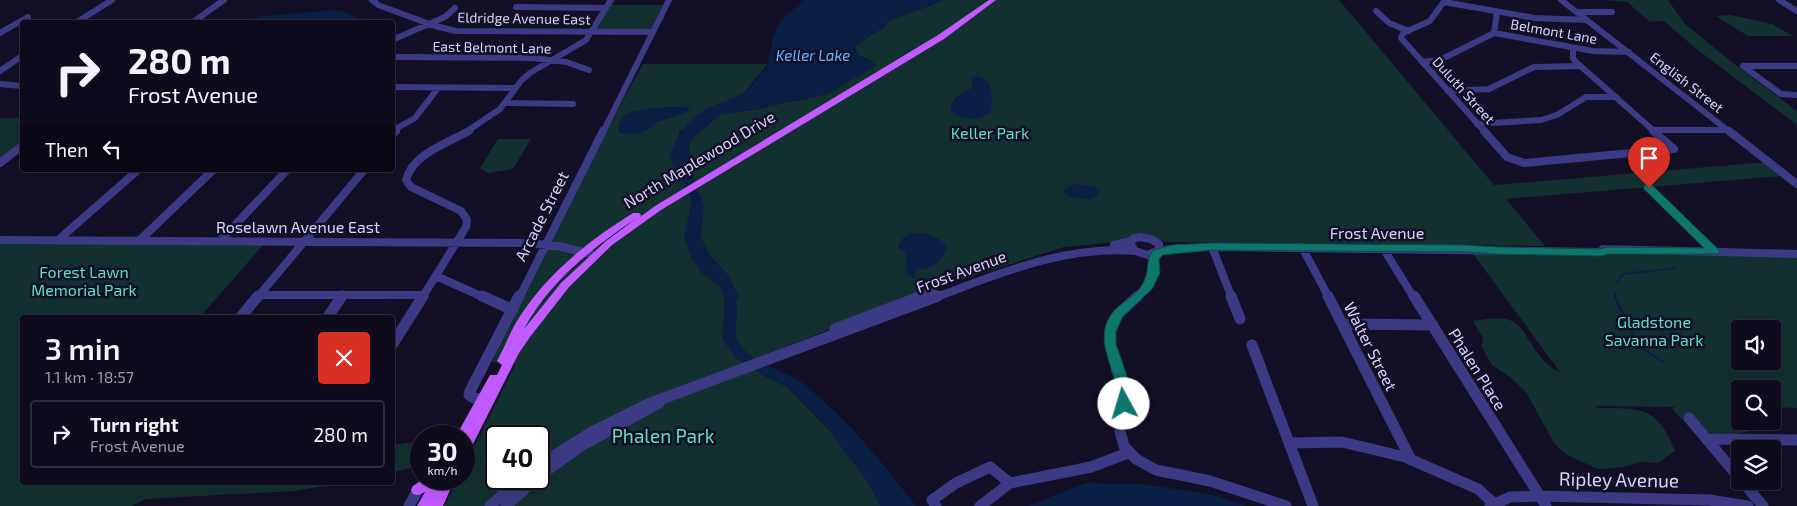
<!DOCTYPE html>
<meta charset="utf-8">
<style>
:root{--surface:#0e0b1c;--page:#171425;--text:#f1f3f6;--muted:#9b9ba3;--line:#2e2b3b}
body{margin:0;font-family:"Exo 2",sans-serif;background:var(--page);color:var(--text);height:100vh;display:flex;flex-direction:column;font-size:19px;white-space:nowrap}
*{box-sizing:border-box;margin:0}
p{font-size:16px;color:var(--muted)}
.icon{flex:none;width:28px;height:28px;fill:none;stroke:currentColor;stroke-width:2;stroke-linecap:round;stroke-linejoin:round}
.map{position:relative;flex:1;overflow:hidden}
.panel{position:absolute;left:20px;top:315px;width:375px;height:170px;display:flex;flex-direction:column;background:var(--surface);border-radius:5px;box-shadow:0 5px 20px #0002,0 0 0 1px var(--line)}
.panel>*{flex:none}
.top-card{position:absolute;left:20px;top:20px;width:375px;height:152px;border-radius:5px;box-shadow:0 5px 20px #0002,0 0 0 1px var(--line);background:#0e0b1c;color:var(--text);overflow:hidden}
.buttons{position:absolute;left:1731px;top:320px;display:grid;gap:10px}
.buttons a{display:grid;place-items:center;width:50px;height:50px;border-radius:5px;background:var(--surface);box-shadow:0 5px 20px #0002,0 0 0 1px var(--line);font-size:25px}
.speed{position:absolute;left:410px;top:425px;display:flex;gap:10px;font-size:25px;font-weight:700;text-align:center}
.speed>*{display:grid;place-content:center;width:65px;height:65px;border-radius:50%;background:var(--surface);box-shadow:0 5px 20px #0002,0 0 0 1px var(--line);line-height:1}
.speed small{font-size:12px;font-weight:400}
.speed .limit{border:2px solid #111;border-radius:8px;background:#fff;color:#111}
.pin{position:absolute;display:grid;place-items:center;width:42px;height:42px;color:#fff;margin:-51px -21px;border-radius:50% 50% 50% 0;rotate:-45deg;box-shadow:0 0 5px #0007}
.pin .icon{rotate:45deg}
.me{position:absolute;width:55px;margin:-28px;rotate:354deg;stroke-linejoin:round;filter:drop-shadow(0 0 4px #0008)}
.turn{display:flex;align-items:center;gap:18px;height:105px;padding:0 25px;font-size:22px}
.turn .icon{width:65px;height:65px;stroke-width:2.5}
.turn b{display:block;font-size:35px;line-height:42px}
.then{display:flex;align-items:center;height:48px;padding:0 25px;background:#0003;gap:10px;font-size:19px}
.round{display:grid;place-items:center;flex:none;width:52px;height:52px;border-radius:5px;background:var(--page)}
.summary{display:flex;align-items:center;justify-content:space-between;height:85px;padding:0 25px}
h1{font-size:30px;font-weight:600;line-height:38px}
ul{padding:0;list-style:none}
li{display:flex;align-items:center;gap:15px;height:68px;margin:0 10px 8px;padding:0 15px;border:2px solid var(--line);border-radius:5px}
li div{flex:1}
li b{display:block;font-size:19px}
li em{font-style:normal}
.map>svg:first-child{display:block}
</style>
<div class="map">
<svg width="1797" height="506" viewBox="0 0 1797 506">
<rect width="100%" height="100%" fill="#130f26"/>
<!-- green -->
<path fill="#12302f" fill-rule="evenodd" d="M944 0H1339L1494 185 1767 162 1784 176 1506 199 1545 246 1166 242 1148 236 1117 242 1064 247 939 287 759 357V373L787 387 830 431 865 478 881 506H444L458 479H464V467L516 363 491 362 606 131 643 64H768L745 92 734 99 717 104 679 132 693 178 689 143 692 138 714 119 722 114 760 109 787 102 816 97 872 61 860 56 854 48 856 45 885 26 887 22ZM496 436H539V479H496Z
M1604 0H1668L1685 24 1733 63 1797 111V125L1694 47 1664 21 1650 22 1627 2Z
M610 5H663L651 30H595Z
M1731 15 1772 24 1793 36H1748L1716 16Z
M0 118H22V143L0 159Z
M498 139H531L513 169 488 173 480 168Z
M0 243 264 244 200 317 22 318V482L344 483 295 491 146 499 132 506H0Z
M1471 251 1797 255V408L1773 407 1772 389H1740V407L1729 408 1751 431C1719 439 1694 435 1673 410L1674 407 1595 406 1597 408C1642 408 1657 406 1675 451L1658 463 1640 462 1623 467 1598 469 1567 455 1554 443 1526 392 1510 377 1492 365 1481 346 1483 338 1473 321C1484 319 1501 316 1512 321 1529 329 1534 362 1560 372ZM1740 329H1772V361H1740Z
M421 441V466L393 472V445Z"/>
<!-- water -->
<path fill="#0a1f44" d="M804 0H944L887 22 885 26 856 45 854 48 860 56 872 61 876 66 828 94 787 102 760 109 722 114 692 138 689 143 690 160 693 178 704 205 701 238 710 255 729 276 739 297 736 302C741 318 730 329 741 345 755 367 786 369 805 385 848 420 883 463 916 506H881L865 478 830 431 787 387 754 370 736 358 722 339 725 301 721 288 703 274 692 259 684 237 692 200 669 156C680 130 690 114 718 104 727 100 735 99 743 94 753 87 757 75 767 68L774 35 781 20Z
M334 10C346 11 355 18 367 20L366 22H240L261 16Z
M976 76C995 79 992 96 991 112 979 121 961 121 951 111 951 95 962 95 973 87L971 78Z
M666 107H685L691 109 681 115 657 122 651 128 639 133 622 134 618 131C618 106 649 110 666 107Z
M1079 184 1094 187 1100 191 1097 196 1090 200 1069 196 1063 191 1072 185Z
M910 233C925 232 938 235 947 247 943 263 931 270 917 269L915 278 905 274 907 265 905 253 898 248 901 240Z
M1085 483 1143 484 1219 496 1246 506H1028Z"/>
<g fill="none" stroke-linecap="round" stroke-linejoin="round">
<!-- stream-far1 -->
<path stroke="#0a1f44" stroke-width="2" d="M1617 284 1620 276 1624 274 1674 268
M1615 293V298"/>
<!-- stream -->
<path stroke="#0a1f44" stroke-width="2.5" d="M1615 296 1619 306 1628 321 1636 344 1663 362"/>
<!-- minor-far2 -->
<path stroke="#3d3a85" stroke-width="6" d="M372 0 378 5 435 26 456 31 653 32
M1445 0 1430 21 1403 33 1401 38 1485 132
M1561 0 1730 132
M1779 0 1797 11
M1444 2 1534 18 1587 20
M516 7 606 8
M1376 11 1389 23 1409 31
M1577 12H1612
M77 22 112 0
M193 22 224 0
M0 33 28 17
M1494 33 1497 12
M392 40 445 17 455 8
M1573 48V58L1576 62 1655 132
M392 57 533 58 566 62 589 70
M1422 62 1440 60 1494 33 1593 51 1629 52
M1743 66 1781 94 1797 95
M1743 66H1797
M0 71 22 56
M0 84 22 86
M392 87 515 88
M1448 91 1489 89 1534 67 1581 66
M505 103 573 104
M1477 124 1541 120 1557 115 1586 97H1616
M1655 130H1729
M395 132 399 127 415 118 438 88
M466 132 500 109 521 81 530 73 586 40 611 0
M603 132 669 0"/>
<!-- minor-far1 -->
<path stroke="#3d3a85" stroke-width="8" d="M1484 131 1507 157 1524 163 1674 149 1653 131
M1729 131 1797 184
M392 135 396 131
M0 163 22 146
M1649 188 1714 251
M1139 237 1151 239 1159 244V250L1148 255 1135 251 1130 243 1133 239Z
M0 240 527 243 558 246 595 255
M57 241 138 170
M139 241 213 170
M220 241 287 170
M1114 245 1131 241
M1212 247 1232 298
M1302 247 1329 298
M1383 248 1414 298
M1603 249 1797 254
M1157 252 1170 249 1212 247 1602 252 1607 250
M436 276 485 298
M259 295H423
M257 298 364 170
M341 298 343 295
M422 298 466 227 467 220 461 211 411 187 406 180C412 154 448 143 469 131
M519 298 603 131
M918 298 933 292
M934 298C998 274 1065 245 1135 251
M1136 298C1144 291 1151 284 1154 274 1155 267 1153 260 1155 253"/>
<!-- minor -->
<path stroke="#3d3a85" stroke-width="11" d="M482 296 513 310
M1138 296 1118 314 1110 331V344L1122 390 1124 406 1120 431 1124 446 1136 459 1156 470 1210 481 1286 506
M1231 296 1240 319
M1328 296 1411 460
M1414 296 1546 506
M240 318 258 296
M327 318 342 296
M1343 324 1433 325
M835 329 922 296
M392 345 423 296
M1252 345 1313 506
M483 399 474 398 469 395 470 391 519 296
M1689 418 1740 479
M1707 439 1797 440
M1290 443 1342 442 1405 457 1478 489 1497 506
M539 465 592 432 648 404 938 296
M539 476 581 446 659 403
M1742 481 1763 506
M409 506 418 490
M490 506 521 479
M506 506 536 479
M936 506 932 500 956 483 990 467 1010 483
M980 506 1010 483 1091 467 1128 453
M1490 506 1510 497 1540 496 1709 500 1748 506"/>
<!-- major -->
<path fill="#c25bff" fill-rule="evenodd" d="M989 0H996L944 39 661 210 612 245 569 287 530 337 519 353 468 454 464 456V436H456L490 375H497L502 365 497 361C503 350 508 338 514 326 542 278 586 242 633 213H639L641 215 640 217 655 206 938 35ZM637 218 606 241 561 283 524 329C549 282 593 247 637 218Z
M423 479H455L443 506H417L425 492 418 495 413 494 411 490 413 486Z"/>
</g>
<!-- route -->
<path fill="#0f766e" stroke="#0a4d48" d="M1645 185H1652L1718 249 1720 251 1718 254H1608L1602 256 1498 254 1465 252 1212 250 1162 255 1159 260 1160 273 1152 289 1123 316 1116 331V344L1128 379 1130 404 1128 407H1119L1117 404C1116 395 1116 385 1114 377 1107 354 1096 332 1114 311 1122 302 1136 296 1142 285 1151 270 1144 264 1153 250L1173 245 1212 243 1465 245 1498 247 1600 249 1607 247 1704 248 1645 190 1643 188Z"/>
<g text-anchor="middle" dominant-baseline="central" stroke-width="5" stroke-linejoin="round" paint-order="stroke">
<!-- far-street labels -->
<g font-size="14" fill="#d9d4ff" stroke="#130f26">
<text transform="translate(524 18) rotate(1)">Eldridge Avenue East</text>
<text transform="translate(1554 31) rotate(10)">Belmont Lane</text>
<text transform="translate(492 47) rotate(1)">East Belmont Lane</text>
<text transform="translate(1687 82) rotate(38)">English Street</text>
<text transform="translate(1464 90) rotate(48)">Duluth Street</text>
</g>
<!-- far-water labels -->
<g font-size="15" font-style="italic" fill="#62b6ff" stroke="#130f26">
<text x="813" y="55">Keller Lake</text>
</g>
<!-- park labels -->
<g font-size="16" fill="#5fe0c0" stroke="#130f26">
<text x="990" y="132">Keller Park</text>
<text x="84" y="271">Forest Lawn<tspan x="84" dy="18">Memorial Park</tspan></text>
<text x="1654" y="321">Gladstone<tspan x="1654" dy="18">Savanna Park</tspan></text>
</g>
<!-- street labels -->
<g font-size="16" fill="#d9d4ff" stroke="#130f26">
<text transform="translate(699 159) rotate(-31)">North Maplewood Drive</text>
<text transform="translate(541 216) rotate(-63)">Arcade Street</text>
<text x="298" y="226">Roselawn Avenue East</text>
<text x="1377" y="232">Frost Avenue</text>
<text transform="translate(961 271) rotate(-20)">Frost Avenue</text>
<text transform="translate(1371 346) rotate(63)">Walter Street</text>
<text transform="translate(1478 369) rotate(58)">Phalen Place</text>
</g>
<!-- near-park labels -->
<g font-size="19" fill="#5fe0c0" stroke="#130f26">
<text x="663" y="435">Phalen Park</text>
</g>
<!-- near-street labels -->
<g font-size="19" fill="#d9d4ff" stroke="#130f26">
<text transform="translate(1619 479) rotate(1)">Ripley Avenue</text>
</g>
</g>
</svg>
<div class="buttons">
<a><svg class="icon" aria-label="sound" viewBox="0 0 24 24"><path d="M4 9h4l5-4v14l-5-4H4zM17 9q2 3 0 6"/></svg></a>
<a><svg class="icon" aria-label="search" viewBox="0 0 24 24"><circle cx="10" cy="10" r="6"/><path d="M15 15l6 6"/></svg></a>
<a><svg class="icon" aria-label="layers" viewBox="0 0 24 24"><path d="M12 4l9 5-9 5-9-5zM3 14l9 5 9-5"/></svg></a>
</div>
<div class="speed"><div>30<small>km/h</small></div><div class="limit">40</div></div>
<div class="pin" style="left:1649px;top:188px;background:#d93025"><svg class="icon" aria-label="arrive" viewBox="0 0 24 24"><path d="M6 21V4h12l-3 4 3 4H6"/></svg></div>
<svg class="me" style="left:1124px;top:404px" viewBox="-20 -20 40 40"><circle r="19" fill="#fff"/><path d="M0-13L10 11 0 6-10 11z" fill="#0f766e"/></svg>
<div class="top-card">
<div class="turn"><svg class="icon" aria-label="right" viewBox="0 0 24 24"><path d="M7 20v-9h11M14 6l5 5-5 5"/></svg><div><b>280 m</b>Frost Avenue</div></div>
<div class="then">Then<svg class="icon" aria-label="left" viewBox="0 0 24 24"><path d="M17 20v-9H6M10 6l-5 5 5 5"/></svg></div>
</div>
<section class="panel">
<div class="summary"><div><h1>3 min</h1><p>1.1 km · 18:57</p></div><a class="round" style="background:#d93025;color:#fff"><svg class="icon" aria-label="close" viewBox="0 0 24 24"><path d="M6 6l12 12M18 6L6 18"/></svg></a></div>
<ul>
<li><svg class="icon" aria-label="right" viewBox="0 0 24 24"><path d="M7 20v-9h11M14 6l5 5-5 5"/></svg><div><b>Turn right</b><p>Frost Avenue</p></div><em>280 m</em></li>
</ul>
</section>
</div>
